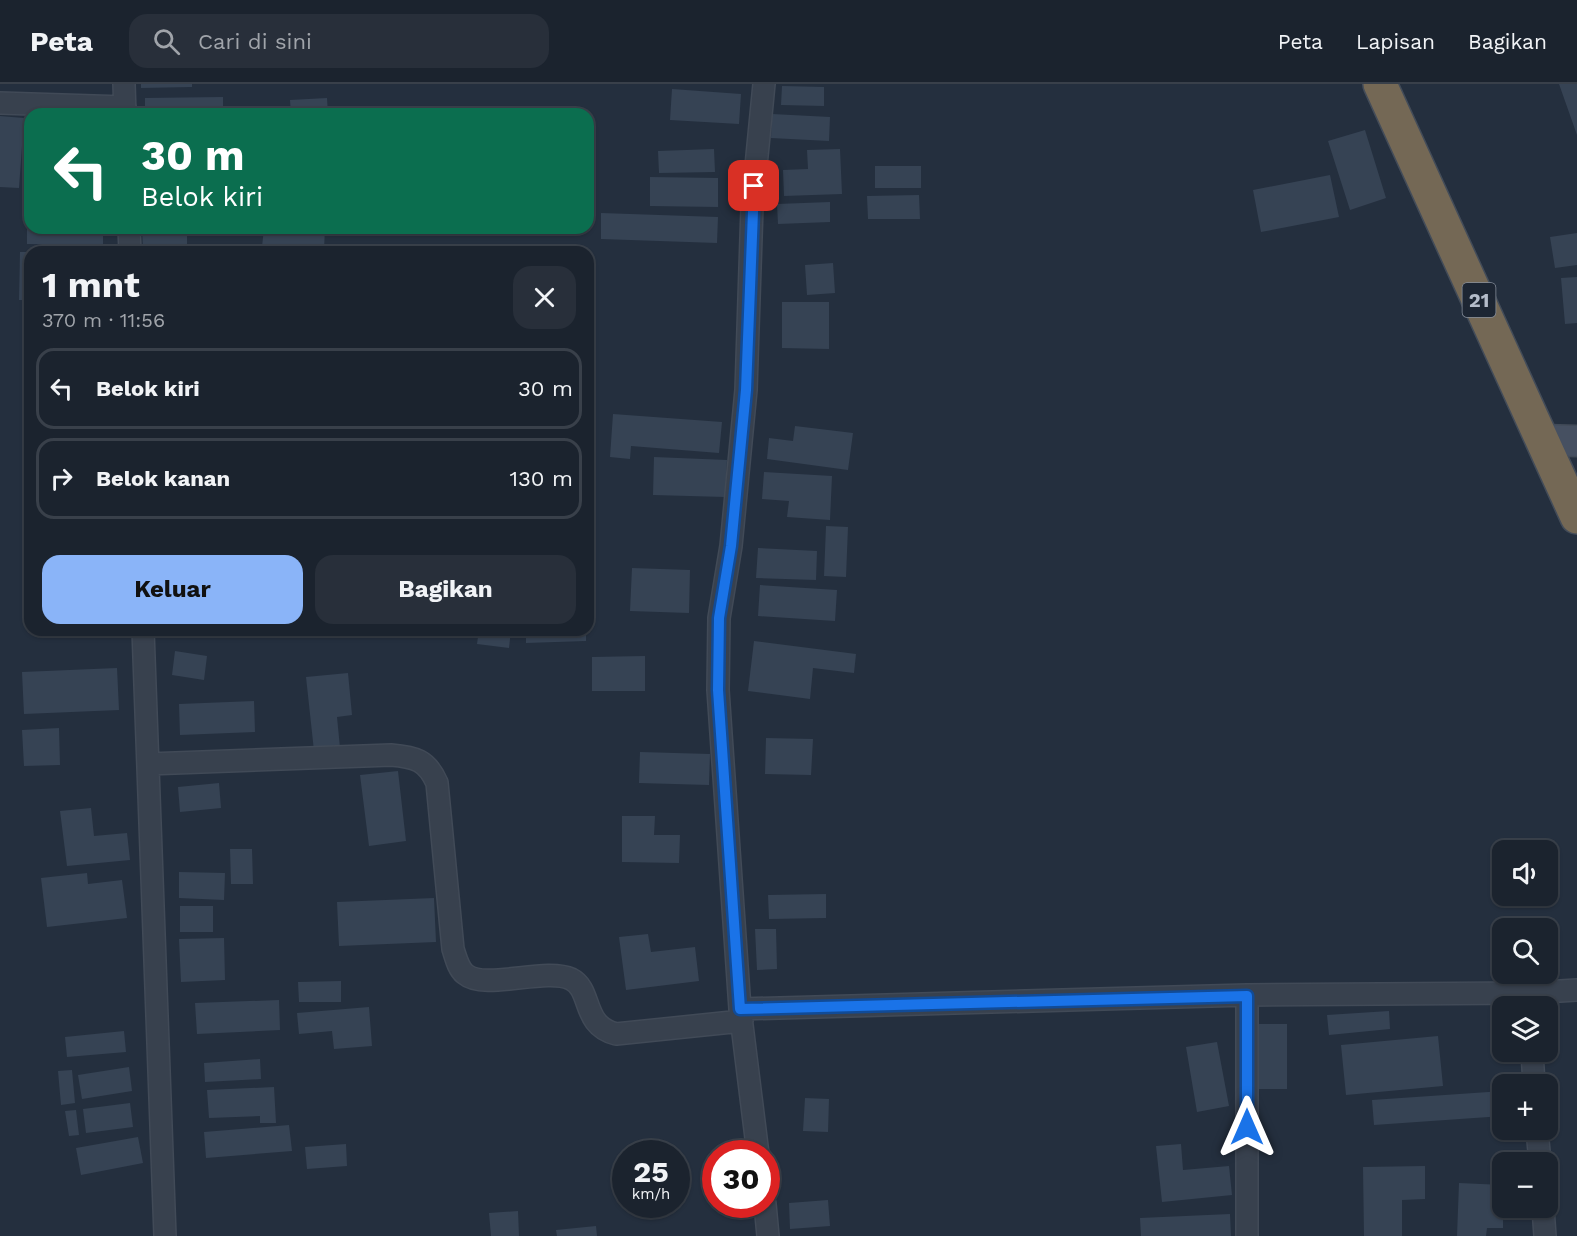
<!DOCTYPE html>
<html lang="id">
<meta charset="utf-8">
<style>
:root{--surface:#1b232e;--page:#282f3a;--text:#f1f3f6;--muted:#a0a4aa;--line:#39404a;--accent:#8ab4f8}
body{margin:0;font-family:"Work Sans",sans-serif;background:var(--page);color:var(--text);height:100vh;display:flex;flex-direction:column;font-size:22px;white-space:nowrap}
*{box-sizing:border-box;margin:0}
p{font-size:20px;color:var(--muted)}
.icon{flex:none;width:33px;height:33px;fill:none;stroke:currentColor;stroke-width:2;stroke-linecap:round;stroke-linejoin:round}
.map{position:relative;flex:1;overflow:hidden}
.panel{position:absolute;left:24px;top:162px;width:570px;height:390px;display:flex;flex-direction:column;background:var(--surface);border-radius:18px;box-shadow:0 2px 4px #0004,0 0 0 2px var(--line)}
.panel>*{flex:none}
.guide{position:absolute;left:24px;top:24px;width:570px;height:126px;border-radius:18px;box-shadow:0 2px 4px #0004,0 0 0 2px var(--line);background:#0b6e4f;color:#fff;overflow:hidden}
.tools{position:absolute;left:1492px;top:756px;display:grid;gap:12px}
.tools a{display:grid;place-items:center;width:66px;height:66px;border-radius:12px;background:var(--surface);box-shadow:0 2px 4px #0004,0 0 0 2px var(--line);font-size:30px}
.speed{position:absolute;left:612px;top:1056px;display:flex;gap:12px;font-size:30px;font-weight:700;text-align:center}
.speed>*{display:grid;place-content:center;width:78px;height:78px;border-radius:50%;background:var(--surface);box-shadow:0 2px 4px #0004,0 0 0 2px var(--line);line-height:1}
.speed small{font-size:15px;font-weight:400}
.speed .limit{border:9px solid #d22;background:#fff;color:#111}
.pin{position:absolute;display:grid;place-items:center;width:51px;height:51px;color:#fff;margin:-26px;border-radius:12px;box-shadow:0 3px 9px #0006}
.me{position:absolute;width:66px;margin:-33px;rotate:0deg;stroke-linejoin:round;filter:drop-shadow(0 0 4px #0008)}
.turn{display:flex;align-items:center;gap:21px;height:126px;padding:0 18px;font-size:27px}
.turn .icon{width:78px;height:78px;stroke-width:2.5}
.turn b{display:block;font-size:42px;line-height:51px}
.round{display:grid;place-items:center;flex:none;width:63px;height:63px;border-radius:18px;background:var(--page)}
.summary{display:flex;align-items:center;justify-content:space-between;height:102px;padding:0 18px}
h1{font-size:36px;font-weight:700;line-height:45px}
.button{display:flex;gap:12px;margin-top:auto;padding:12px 18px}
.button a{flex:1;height:69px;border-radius:18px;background:var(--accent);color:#111;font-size:24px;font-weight:700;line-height:69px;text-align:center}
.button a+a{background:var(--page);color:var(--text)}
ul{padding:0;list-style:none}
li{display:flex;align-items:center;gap:18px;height:81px;margin:0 12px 9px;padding:0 6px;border:3px solid var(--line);border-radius:18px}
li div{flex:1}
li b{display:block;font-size:22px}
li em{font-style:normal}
header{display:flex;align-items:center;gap:36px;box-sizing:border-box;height:84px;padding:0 30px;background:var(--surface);border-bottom:2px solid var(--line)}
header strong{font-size:28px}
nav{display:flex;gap:33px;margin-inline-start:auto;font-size:21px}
.search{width:420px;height:54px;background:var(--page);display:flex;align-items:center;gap:15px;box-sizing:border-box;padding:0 21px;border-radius:18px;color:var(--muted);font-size:22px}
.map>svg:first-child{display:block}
</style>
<header>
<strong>Peta</strong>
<div class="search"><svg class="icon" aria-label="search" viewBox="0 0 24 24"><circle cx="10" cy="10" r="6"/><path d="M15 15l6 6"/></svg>Cari di sini</div>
<nav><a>Peta</a><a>Lapisan</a><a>Bagikan</a></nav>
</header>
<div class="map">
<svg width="1577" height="1152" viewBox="0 0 1577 1152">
<rect width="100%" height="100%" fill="#242f3e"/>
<!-- building -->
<path fill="#364354" d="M141 0H192V3L141 4Z
M1559 0H1577V51Z
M782 2 824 3V22L781 21Z
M672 5 741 10 739 40 670 36Z
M223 13V30H145V14Z
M327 14 328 30H291L290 16Z
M772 30 830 33 829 57 771 54Z
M0 32 24 34 19 104 0 103Z
M1365 46 1386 114 1350 126 1328 57Z
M25 57H30V95H28Z
M714 65 715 88 659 89 658 67Z
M840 65 842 110 784 112 783 86 808 85 807 66Z
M875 82H921V104H875Z
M1330 91 1339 133 1261 148 1253 106Z
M650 93 718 94V123L650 122Z
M919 111 920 135H868L867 112Z
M830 118V138L778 140 777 120Z
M601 129 718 133 717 159 601 155Z
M27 131H30V144H103V161L27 160Z
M142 144H187V163L143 165Z
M197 144H249V150L197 146Z
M264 144H325L324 166 262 163Z
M1577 149V181L1555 184 1550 153Z
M20 168H30V216H19Z
M833 179 835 209 807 211 805 181Z
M1577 193V239L1565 240 1561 194Z
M782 218H829V265L782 264Z
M613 330 722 338 719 369 631 362 630 375 610 373Z
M795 342 853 349 848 386 767 375 769 354 793 357Z
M654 373 727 376 725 413 653 411Z
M764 388 832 392 830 436 787 433 789 417 762 415Z
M826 442 848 443 846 493 824 492Z
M758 464 817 467 816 496 756 494Z
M632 484 690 486 689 529 630 527Z
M760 501 837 506 835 537 758 532Z
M479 546H511L509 564 477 560Z
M526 546H586V557L526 559Z
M754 557 856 570 854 589 813 584 810 615 748 607Z
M175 567 207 572 204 596 172 591Z
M645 572V607H592V573Z
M117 584 119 626 24 630 22 588Z
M348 589 352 631 337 633 340 664 314 667 306 593Z
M254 617 255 648 180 651 179 620Z
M59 644 60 681 24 682 22 646Z
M766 654 813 655 811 691 765 690Z
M640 668 710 670 709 701 639 699Z
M398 687 406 757 369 762 360 691Z
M219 699 221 724 180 728 178 703Z
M91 724 94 752 127 749 130 776 67 782 60 727Z
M622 732H655L654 751H680L679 779 622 778Z
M230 765H252L253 800H231Z
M179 788 225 789 224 816 179 814Z
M87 789 88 800 122 796 127 834 47 843 41 794Z
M826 810V834L769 835 768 811Z
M434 814 436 858 339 862 337 818Z
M180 822H213V848H180Z
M755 845H776L777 885 757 886Z
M648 850 651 868 695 863 699 897 626 906 619 853Z
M224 854 225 896 181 898 179 855Z
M341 897V918H299L298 898Z
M279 916 280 946 197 950 195 919Z
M369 923 372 962 334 965 332 947 299 950 297 929Z
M1389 927 1390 945 1329 951 1327 931Z
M1257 940H1287V1005H1257Z
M124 947 126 968 67 973 65 953Z
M1438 952 1443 1002 1346 1011 1341 961Z
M1217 958 1229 1022 1197 1028 1186 963Z
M260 975 261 995 205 998 204 979Z
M129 983 132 1007 82 1015 78 991Z
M72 986 75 1019 61 1021 58 987Z
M274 1003 276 1039H260V1032L209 1034 207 1006Z
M1503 1007V1032L1374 1041 1372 1016Z
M805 1014 829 1015 828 1048 803 1047Z
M130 1019 133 1043 86 1049 83 1025Z
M76 1026 79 1051 69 1052 65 1027Z
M289 1041 292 1067 206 1074 204 1048Z
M138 1053 143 1079 81 1091 76 1064Z
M346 1060 347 1082 307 1085 305 1063Z
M1181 1060 1183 1086 1229 1082 1232 1111 1162 1118 1156 1062Z
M1425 1082V1115L1402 1116V1152H1364L1363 1083Z
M1459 1099 1503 1101V1144H1487L1486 1152H1457Z
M828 1116 830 1142 790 1145 789 1119Z
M518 1127 519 1152H491L489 1129Z
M1230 1130 1231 1152H1141L1140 1134Z
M596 1142 597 1152H557L556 1146Z"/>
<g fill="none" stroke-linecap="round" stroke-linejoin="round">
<!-- street casing -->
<g stroke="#414a57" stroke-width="24">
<path id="street" d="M124 0 125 30
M0 19 125 23
M129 144 130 168
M143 546 165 1152
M148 680 391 671C415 673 427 676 437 699L453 865C456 874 458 884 465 890 485 907 545 883 571 895 593 906 581 941 616 950L742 937
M740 925 1247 911 1528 909 1577 906
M1532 968 1534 1000
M1537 1046 1540 1078
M758 1070 740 925 718 606 719 534 731 462 746 306 752 123 764 0
M765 1120 768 1152
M1543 1124 1545 1152
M1247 1152V911"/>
</g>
<!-- secondary casing -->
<g stroke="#414a57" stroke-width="33">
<path id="secondary" d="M1542 356 1577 357"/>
</g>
<!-- highway casing -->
<g stroke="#434c59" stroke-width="36">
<path id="highway" d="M1380 0 1577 433"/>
</g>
<!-- street -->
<use href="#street" stroke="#38414e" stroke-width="21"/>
<!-- secondary -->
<use href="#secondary" stroke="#465061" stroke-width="30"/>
<!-- highway -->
<use href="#highway" stroke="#746855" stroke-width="33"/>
</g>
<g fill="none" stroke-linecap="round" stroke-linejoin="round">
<!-- route casing -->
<g stroke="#114b97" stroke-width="15">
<path id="route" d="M754 102 746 306 731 462 719 534 718 606 740 925 1247 912V1043"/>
</g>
<!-- route -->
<use href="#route" stroke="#1a73e8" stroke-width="10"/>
</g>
<g text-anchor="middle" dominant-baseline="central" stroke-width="6" stroke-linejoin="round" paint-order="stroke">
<!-- shield labels -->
<rect fill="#1d2633" stroke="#878f9c" stroke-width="1.5" x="1462.5" y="199" width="33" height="34" rx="4.5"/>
<g font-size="20" font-weight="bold" fill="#b4bcc9">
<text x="1479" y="216">21</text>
</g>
</g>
</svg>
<div class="tools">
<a><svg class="icon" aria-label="sound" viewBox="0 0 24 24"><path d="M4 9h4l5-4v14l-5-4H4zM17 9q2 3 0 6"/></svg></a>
<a><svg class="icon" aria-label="search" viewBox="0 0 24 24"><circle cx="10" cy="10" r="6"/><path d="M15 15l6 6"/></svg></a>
<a><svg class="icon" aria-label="layers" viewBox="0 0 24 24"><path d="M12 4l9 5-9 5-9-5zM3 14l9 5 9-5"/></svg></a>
<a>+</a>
<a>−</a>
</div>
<div class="speed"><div>25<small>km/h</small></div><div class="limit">30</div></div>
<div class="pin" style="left:754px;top:102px;background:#d93025"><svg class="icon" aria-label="arrive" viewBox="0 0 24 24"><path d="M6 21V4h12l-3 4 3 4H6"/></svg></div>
<svg class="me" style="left:1247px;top:1043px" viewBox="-20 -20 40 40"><path d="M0-17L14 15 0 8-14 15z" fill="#1a73e8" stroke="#fff" stroke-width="4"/></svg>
<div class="guide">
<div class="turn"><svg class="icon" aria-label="left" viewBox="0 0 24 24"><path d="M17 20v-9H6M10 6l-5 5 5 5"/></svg><div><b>30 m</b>Belok kiri</div></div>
</div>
<section class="panel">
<div class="summary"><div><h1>1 mnt</h1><p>370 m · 11:56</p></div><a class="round"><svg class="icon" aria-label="close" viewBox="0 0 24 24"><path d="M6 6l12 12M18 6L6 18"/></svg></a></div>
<ul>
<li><svg class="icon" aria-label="left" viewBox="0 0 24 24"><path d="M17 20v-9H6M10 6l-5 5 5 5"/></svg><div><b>Belok kiri</b></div><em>30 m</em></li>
<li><svg class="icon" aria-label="right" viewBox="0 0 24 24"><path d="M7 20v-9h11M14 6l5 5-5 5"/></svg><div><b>Belok kanan</b></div><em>130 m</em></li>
</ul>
<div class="button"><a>Keluar</a><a>Bagikan</a></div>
</section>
</div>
